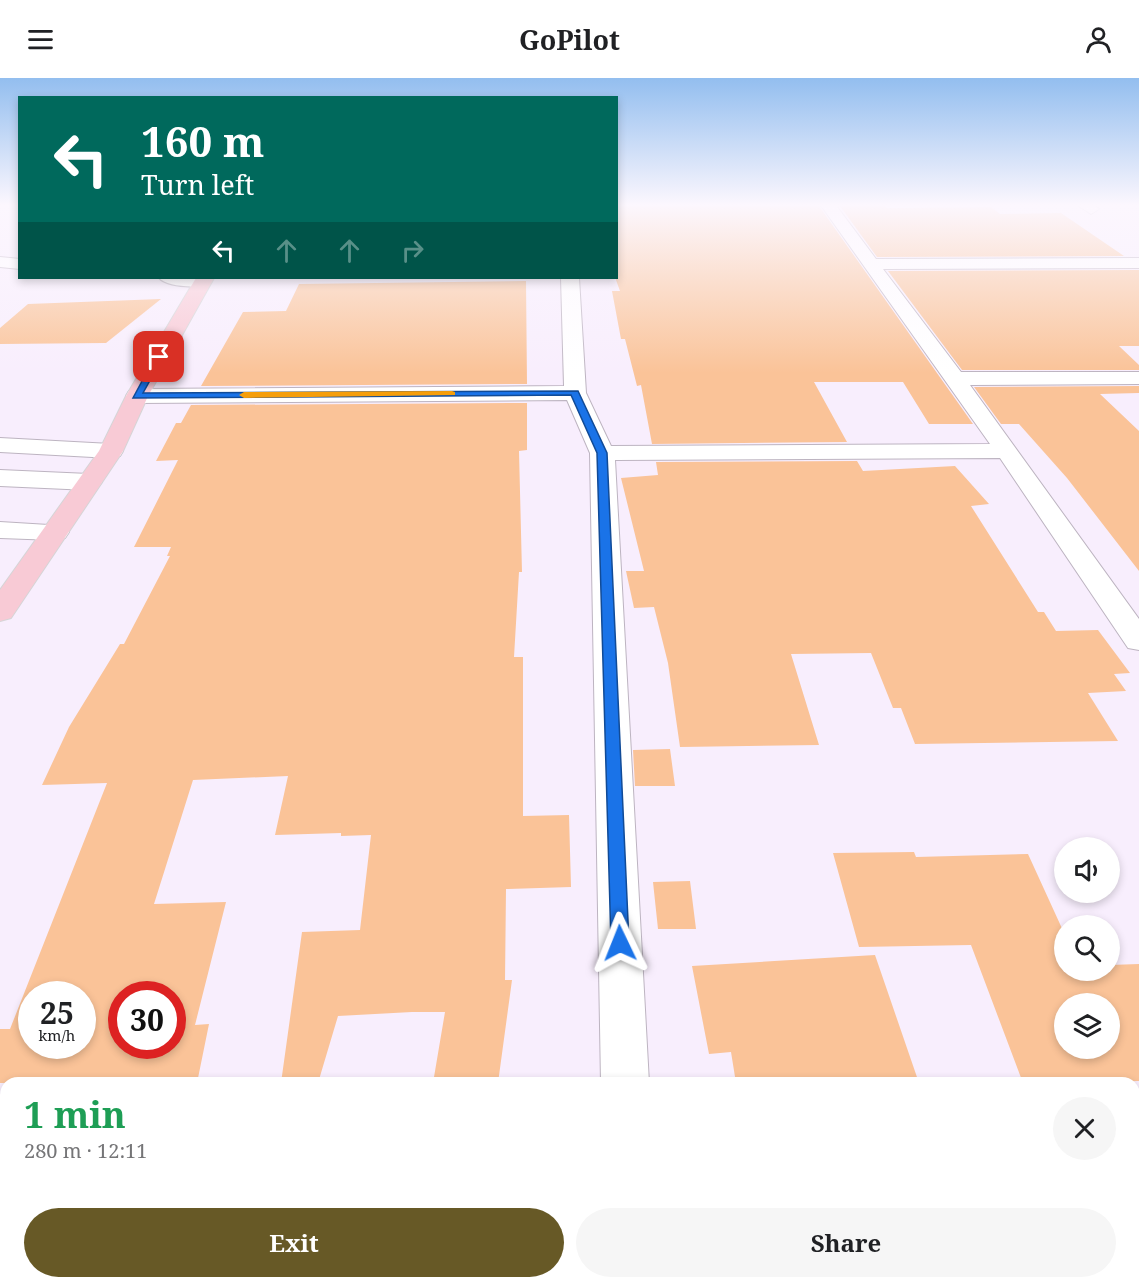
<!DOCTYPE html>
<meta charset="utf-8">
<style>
:root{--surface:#fff;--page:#f6f6f6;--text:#202124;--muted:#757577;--accent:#675926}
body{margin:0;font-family:"Noto Serif",serif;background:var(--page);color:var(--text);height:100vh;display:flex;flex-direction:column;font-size:22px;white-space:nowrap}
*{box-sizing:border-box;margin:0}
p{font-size:20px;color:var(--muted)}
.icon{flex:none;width:33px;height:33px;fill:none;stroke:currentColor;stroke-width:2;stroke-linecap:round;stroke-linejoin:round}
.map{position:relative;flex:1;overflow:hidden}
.drawer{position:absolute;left:0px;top:999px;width:1140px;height:212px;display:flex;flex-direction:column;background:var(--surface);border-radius:18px 18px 0 0;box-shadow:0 3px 9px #0003}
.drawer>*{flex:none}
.hud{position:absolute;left:18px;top:18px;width:600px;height:183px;border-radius:0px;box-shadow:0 3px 9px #0003;background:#00695c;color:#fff;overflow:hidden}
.controls{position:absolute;left:1054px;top:759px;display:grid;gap:12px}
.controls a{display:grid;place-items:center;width:66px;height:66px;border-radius:50%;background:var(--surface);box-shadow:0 3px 9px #0003;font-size:30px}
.speed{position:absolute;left:18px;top:903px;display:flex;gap:12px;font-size:30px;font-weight:700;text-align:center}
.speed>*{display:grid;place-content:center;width:78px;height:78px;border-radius:50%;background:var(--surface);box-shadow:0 3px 9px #0003;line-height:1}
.speed small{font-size:15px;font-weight:400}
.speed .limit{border:9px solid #d22;background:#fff;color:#111}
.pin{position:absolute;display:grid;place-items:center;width:51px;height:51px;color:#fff;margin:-26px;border-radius:12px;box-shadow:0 3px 9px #0006}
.me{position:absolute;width:66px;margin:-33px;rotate:358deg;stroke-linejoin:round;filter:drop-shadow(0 0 4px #0008)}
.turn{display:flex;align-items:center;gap:21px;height:126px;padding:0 24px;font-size:27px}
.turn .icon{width:78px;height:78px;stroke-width:2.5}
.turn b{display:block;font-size:42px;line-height:51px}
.lanes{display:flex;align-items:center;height:57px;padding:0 24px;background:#0003;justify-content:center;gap:30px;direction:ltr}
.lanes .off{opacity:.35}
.round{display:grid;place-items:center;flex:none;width:63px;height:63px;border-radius:32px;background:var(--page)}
.summary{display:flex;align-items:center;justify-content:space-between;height:102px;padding:0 24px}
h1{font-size:36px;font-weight:700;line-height:45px;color:#1e9e55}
.cta{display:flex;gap:12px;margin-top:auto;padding:12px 24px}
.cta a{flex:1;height:69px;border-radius:36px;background:var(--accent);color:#fff;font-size:24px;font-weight:700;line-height:69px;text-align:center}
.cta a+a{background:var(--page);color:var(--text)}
header{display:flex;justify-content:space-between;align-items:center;height:78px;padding:0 24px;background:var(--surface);font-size:27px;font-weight:700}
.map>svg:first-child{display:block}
</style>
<header><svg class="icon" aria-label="menu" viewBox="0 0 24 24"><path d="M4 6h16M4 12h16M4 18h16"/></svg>GoPilot<svg class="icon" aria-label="person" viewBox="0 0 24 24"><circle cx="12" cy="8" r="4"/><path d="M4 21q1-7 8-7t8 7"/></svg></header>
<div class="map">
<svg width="1139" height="1210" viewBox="0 0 1139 1210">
<rect width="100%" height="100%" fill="#f8eefd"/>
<!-- building -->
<path fill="#fac398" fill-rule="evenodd" d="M616 126 819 128 973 346H929L903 304H814L847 364 652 366 641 307 637 308 625 261H621L612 213H620L616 202Z
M843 126H883L887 130 991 129 1000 136 1061 135 1124 178 877 179 840 128 845 129Z
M1139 192V268H1119L1139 287V292H962L888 193Z
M526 203 527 306 201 308 243 234 286 233 299 206Z
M161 221 106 265 0 266V250L28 226Z
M1139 308V315L1100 316 1139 353V493L1067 400 1019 346H1001L974 309Z
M527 325V372L519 373 522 494H519L514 579H523V738L569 737 571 809 506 811 505 902H512L498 1005H433L445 934H412L338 938 318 1005H281L302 854 360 852 371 757 341 758V755L275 757 288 698 193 702 154 826 226 824 195 947 209 946 197 1005H0V951H10L107 705 42 707 69 649 120 566H124L170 478H167L171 469H134L178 382 156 383 176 345H181L191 327ZM32 916H82V968H32ZM122 916H172V968H122Z
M857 383 863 393 955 388 989 426 971 428 1038 534H1044L1056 553 1098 552 1130 595 1114 596 1126 613 1088 615 1118 663 915 666 901 630H893L871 575 791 576 819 667 680 669 668 585 654 529 634 530 626 493H644L621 400 658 397 656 384Z
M670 671 675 708H635L633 672Z
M914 774 916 779 1028 776 1065 857V892H1110V887L1139 886V1003L1023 1005 971 867 859 869 833 775ZM1065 926H1110V970H1065Z
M690 803 696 851H658L653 804Z
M875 877 919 1005H736L731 974 709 976 692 888Z"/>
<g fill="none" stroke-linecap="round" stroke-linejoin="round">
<!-- minor casing -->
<g stroke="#bdb4c1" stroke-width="2">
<path id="minor" d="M820 126H835L876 181 1139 180V190L883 191 961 294H1139V306L970 307 1139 541V572L1128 570 1000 380 615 382 649 1005H601L590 375 567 322 137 325 129 323 126 318 129 313 137 311 564 308 561 200H579L586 315 611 368 990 366Z
M1076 126H1094L1099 131 1091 136Z
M0 179 20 181V191L0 189Z
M159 200H210L212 203C204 212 167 209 159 200Z
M0 360 111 366 120 368 123 373 120 378 111 380 0 374Z
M0 392 89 396 98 399 102 404 98 409 89 412 0 408Z
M0 444 65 448 69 454 65 460 55 462 0 460Z
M604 1204H660V1210H604Z"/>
</g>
<!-- major casing -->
<g stroke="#d6d5d7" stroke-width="2">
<path id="major" d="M196 200H214L148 318 123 373 11 540 0 543V512L99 373 126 318Z"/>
</g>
<!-- minor -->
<use href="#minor" fill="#fff" fill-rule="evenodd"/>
<!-- major -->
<use href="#major" fill="#f8cad5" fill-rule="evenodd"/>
</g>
<!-- sky -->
<linearGradient id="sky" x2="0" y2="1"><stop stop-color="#93beef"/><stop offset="0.43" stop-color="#fcf7fe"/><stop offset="1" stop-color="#fcf7fe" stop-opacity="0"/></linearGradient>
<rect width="1139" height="295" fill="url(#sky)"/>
<!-- route -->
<path fill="#1a73e8" stroke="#114b97" stroke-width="1.5" d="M159 277 163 279 143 315 578 313 607 375 629 865 626 870H614L611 865 597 375 571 317 133 320 155 279Z"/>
<!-- slow -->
<path fill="#f59e0b" d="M452 313 455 314V317L244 320 239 317 244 314Z"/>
</svg>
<div class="controls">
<a><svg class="icon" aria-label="sound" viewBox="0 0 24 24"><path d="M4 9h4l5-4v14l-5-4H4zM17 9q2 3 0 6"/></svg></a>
<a><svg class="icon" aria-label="search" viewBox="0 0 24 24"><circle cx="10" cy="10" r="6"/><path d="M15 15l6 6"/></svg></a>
<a><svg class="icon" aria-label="layers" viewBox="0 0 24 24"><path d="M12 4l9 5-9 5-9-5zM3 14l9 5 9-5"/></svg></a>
</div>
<div class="speed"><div>25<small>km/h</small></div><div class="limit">30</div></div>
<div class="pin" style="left:159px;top:279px;background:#d93025"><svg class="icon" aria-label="arrive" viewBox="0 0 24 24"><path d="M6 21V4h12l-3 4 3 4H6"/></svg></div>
<svg class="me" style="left:620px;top:865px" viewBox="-20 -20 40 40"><path d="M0-17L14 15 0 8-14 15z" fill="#1a73e8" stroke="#fff" stroke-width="4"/></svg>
<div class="hud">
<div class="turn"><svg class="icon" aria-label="left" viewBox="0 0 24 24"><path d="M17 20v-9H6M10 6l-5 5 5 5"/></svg><div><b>160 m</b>Turn left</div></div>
<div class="lanes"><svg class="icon" aria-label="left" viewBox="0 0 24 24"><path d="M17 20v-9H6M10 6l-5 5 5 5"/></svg><svg class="icon off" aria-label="ahead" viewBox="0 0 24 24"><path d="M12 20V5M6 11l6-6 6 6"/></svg><svg class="icon off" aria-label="ahead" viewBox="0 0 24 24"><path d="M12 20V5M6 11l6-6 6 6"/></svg><svg class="icon off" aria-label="right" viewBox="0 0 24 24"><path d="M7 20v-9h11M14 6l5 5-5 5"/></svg></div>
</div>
<section class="drawer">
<div class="summary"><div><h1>1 min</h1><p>280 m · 12:11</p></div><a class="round"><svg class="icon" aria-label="close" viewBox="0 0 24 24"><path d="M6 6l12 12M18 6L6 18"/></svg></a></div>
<div class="cta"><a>Exit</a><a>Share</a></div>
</section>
</div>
